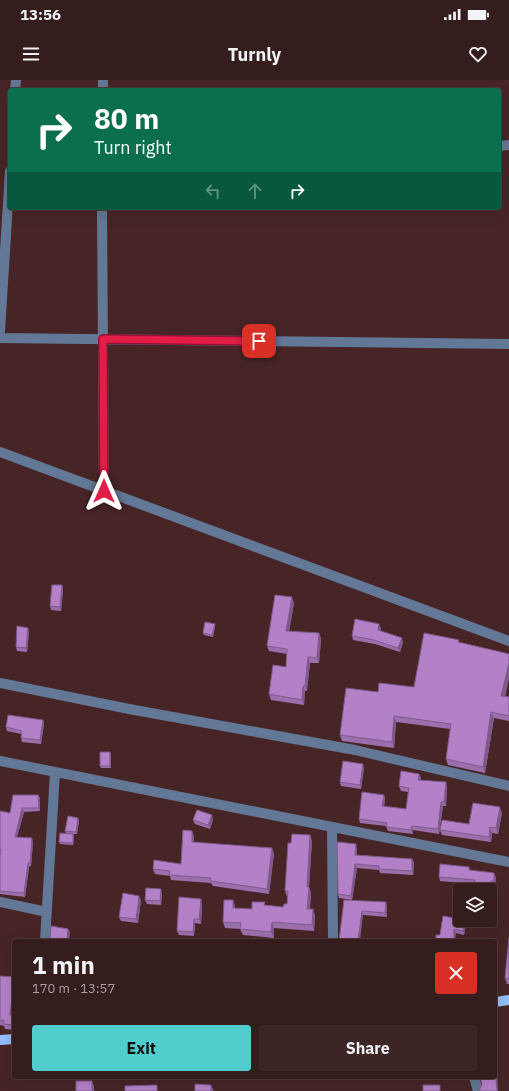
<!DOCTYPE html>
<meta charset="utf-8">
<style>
:root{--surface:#351c1d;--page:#3d2526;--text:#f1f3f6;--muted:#aaa1a4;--line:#4f3a3b;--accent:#52cdce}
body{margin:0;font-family:"IBM Plex Sans",sans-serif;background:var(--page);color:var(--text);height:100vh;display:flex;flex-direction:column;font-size:15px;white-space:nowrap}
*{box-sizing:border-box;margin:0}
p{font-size:13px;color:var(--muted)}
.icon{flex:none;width:22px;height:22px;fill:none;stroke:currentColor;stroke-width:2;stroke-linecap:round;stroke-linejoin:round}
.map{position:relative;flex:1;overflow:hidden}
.side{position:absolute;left:12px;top:859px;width:485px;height:140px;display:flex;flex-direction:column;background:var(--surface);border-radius:4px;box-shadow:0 4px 16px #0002,0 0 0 1px var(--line)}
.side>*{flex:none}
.guide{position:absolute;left:8px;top:8px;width:493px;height:122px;border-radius:4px;box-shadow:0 4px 16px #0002,0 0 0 1px var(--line);background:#0b6e4f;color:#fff;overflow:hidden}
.buttons{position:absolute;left:453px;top:803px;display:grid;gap:8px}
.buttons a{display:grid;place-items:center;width:44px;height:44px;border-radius:4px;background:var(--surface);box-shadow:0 4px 16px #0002,0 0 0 1px var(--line);font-size:20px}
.pin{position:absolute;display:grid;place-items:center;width:34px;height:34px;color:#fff;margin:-17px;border-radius:8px;box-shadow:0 2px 6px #0006}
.me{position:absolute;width:44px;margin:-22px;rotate:0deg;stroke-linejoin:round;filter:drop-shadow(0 0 3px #0008)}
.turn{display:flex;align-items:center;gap:14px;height:84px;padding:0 20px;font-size:18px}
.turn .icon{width:52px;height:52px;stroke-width:2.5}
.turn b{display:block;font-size:28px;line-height:34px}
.lanes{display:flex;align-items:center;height:38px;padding:0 20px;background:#0003;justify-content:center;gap:20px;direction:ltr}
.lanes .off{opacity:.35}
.round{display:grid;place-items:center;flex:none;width:42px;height:42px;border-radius:4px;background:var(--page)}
.summary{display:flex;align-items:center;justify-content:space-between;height:68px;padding:0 20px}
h1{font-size:24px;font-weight:700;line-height:30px}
.cta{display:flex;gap:8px;margin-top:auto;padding:8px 20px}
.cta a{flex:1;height:46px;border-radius:4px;background:var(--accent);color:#111;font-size:16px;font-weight:700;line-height:46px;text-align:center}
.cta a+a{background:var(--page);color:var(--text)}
.status{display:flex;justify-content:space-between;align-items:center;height:28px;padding:0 20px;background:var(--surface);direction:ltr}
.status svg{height:11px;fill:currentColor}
header{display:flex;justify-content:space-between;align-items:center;height:52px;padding:0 20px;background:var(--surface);font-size:18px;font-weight:700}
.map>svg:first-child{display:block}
</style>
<div class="status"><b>13:56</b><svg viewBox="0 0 49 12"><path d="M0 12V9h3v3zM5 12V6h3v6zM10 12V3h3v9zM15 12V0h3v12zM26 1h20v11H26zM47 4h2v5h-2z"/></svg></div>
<header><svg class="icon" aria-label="menu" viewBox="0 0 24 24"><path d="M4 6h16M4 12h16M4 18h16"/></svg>Turnly<svg class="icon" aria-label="heart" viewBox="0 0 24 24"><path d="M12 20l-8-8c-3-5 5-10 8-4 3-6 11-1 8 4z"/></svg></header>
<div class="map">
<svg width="509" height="1011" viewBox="0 0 509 1011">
<rect width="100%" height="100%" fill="#472527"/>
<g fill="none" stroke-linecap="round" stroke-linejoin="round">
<!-- minor -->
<path stroke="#637896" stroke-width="10" d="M15 10 16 0
M103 10V0
M499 66 509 65
M102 128 104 411
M0 251 10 91
M0 258 509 264
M0 372 509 561
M0 603 129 629 355 670 509 706
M0 681 509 782
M332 747 333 861
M0 822 47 832
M45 861 55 692
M474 997 478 1011"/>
<!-- major -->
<path stroke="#93c0fc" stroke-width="10" d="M495 922 509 920
M0 960 14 959"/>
</g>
<!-- wall -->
<path fill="#9b6fac" d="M62 505 63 510 61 531 51 530 50 526Z
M294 523 289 552 319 553 321 559 319 583H310L307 611H305L304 625 271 620 269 614 286 587 287 574 269 571 267 566Z
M215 544V546L213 557 204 555 203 553Z
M381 548 380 551 403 562 400 572 375 564 353 560 352 556Z
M29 552 27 572 17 571 16 567Z
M459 562 509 574V598L505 616 509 617V641L494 638 485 693 448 685 446 679 450 649 396 642 394 668 342 661 340 655 378 612 414 607Z
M43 640 44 644 41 664 22 662 21 658V654L7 651 6 647Z
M111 674V688H101L100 686Z
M364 688 361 709 341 706 340 702Z
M419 694 421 698 420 700 447 706 446 726H443L439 754 413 750V754L388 751 386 746 360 743 359 739 384 715 385 719 384 726 406 729 408 712 401 711 399 706Z
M38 715 40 718V731L24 732 17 757 33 762 31 786 29 787 25 817 0 814V776L1 772H0V731L10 733Z
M502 733 498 754 492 753 491 762 442 755 440 750 469 744Z
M213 739 210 749 195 744 193 740Z
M79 740 77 754H73L74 756 73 765 60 764 59 762 73 754 66 753 65 751Z
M310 755 312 761 309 807 311 813 310 829 315 835 314 851 274 848V858L243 855 240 849 225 848 223 842 233 820 235 828 252 829 266 826 283 827 287 824 288 817H287L285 811 291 763Z
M194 756V762L274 773 269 814 213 806 211 803 171 800 170 796 155 794 153 789 181 784Z
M357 768V775L412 779 414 783 413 795 380 793 379 790 357 788 352 820 339 818 338 814Z
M469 787 470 790 494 793 496 798 495 805H492L491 816H490V810L475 804 440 801 439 797Z
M162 813 161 825 147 824 145 820Z
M141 820 138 843 121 841 119 837Z
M344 820 387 826V837L363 835Z
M202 823 201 844 195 843 194 856 179 855 177 851Z
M465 840 466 844 464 855 456 853 440 855Z
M509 858V904H507L505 898Z
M0 896 14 897V921L12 935H14V950L5 949 4 946 0 945Z"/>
<!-- shaded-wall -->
<path fill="#7e5a8c" d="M62 505 63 510 61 531 60 527Z
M292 517 294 523 288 557 286 551Z
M215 544V546L213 557 212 555Z
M379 544 381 548 380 554 378 550Z
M28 548 29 552 27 572 26 568Z
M319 553 321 559 319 583 317 578Z
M402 558 403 562 400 572 398 568Z
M308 577 310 583 307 611 305 606Z
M509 583V598L504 622 501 616Z
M303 606 305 611 304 625 302 620Z
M491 632 494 638 485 693 483 687Z
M394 636 396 642 394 668 392 662Z
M43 640 44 644 41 664 40 660Z
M110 672 111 674V688L110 686Z
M363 684 364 688 361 709 360 705Z
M419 694 421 698 420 704 418 700Z
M446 702 447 706 446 726 444 722Z
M38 715 40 718V731L39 728Z
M384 715 385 719 384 730 382 726Z
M441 722 443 726 439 754 438 749Z
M500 727 502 733 498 754 496 748Z
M22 728 24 732 16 760 15 757Z
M212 735 213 739 210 749 208 745Z
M78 738 79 740 77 754 76 752Z
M412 746 413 750V754L411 750Z
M490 747 492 753 491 762 489 757Z
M192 751 194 756V767L192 762Z
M73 754 74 756 73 765Z
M310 755 312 761 309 807 311 813 309 835 307 829V807Z
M32 758 33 762 31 786 30 783Z
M356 764 357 768V779L355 775Z
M272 768 274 773 269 814 267 809Z
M412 779 414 783 413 795 412 791Z
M28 783 29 787 25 817 24 813Z
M355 784 357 788 352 820 351 816Z
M494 793 496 798 495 805 494 801Z
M491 801 492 805 491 816 490 810H489Z
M161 809 162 813 161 825 160 821Z
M139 816 141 820 138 843 136 839Z
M201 819 202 823 201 844 199 839Z
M233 820 235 826V834L233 828Z
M386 822 387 826V837L385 833Z
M313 829 315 835 314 851 312 845Z
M362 831 363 835 360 861H358Z
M194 839 195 843 194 856 193 852Z
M465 840 466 844 464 855 463 851Z
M272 842 274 848V858L271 852Z
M68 849 70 852 69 861H67Z
M454 849 456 853 455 861H454Z
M14 897V921L12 941 10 935Z
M495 973 496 976 498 1011H497L495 988Z
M92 1001 94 1006V1011H92Z
M211 1005 214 1011H211Z"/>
<!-- building -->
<path fill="#b481c8" stroke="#7e5a8c" d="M52 505H62L60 527 50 526Z
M275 515 292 517 286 551 319 553 317 578 308 577 305 606H303L302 620 269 614 273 585 286 587 287 569 267 566Z
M355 539 379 544 378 550 402 558 398 568 374 560 352 556Z
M205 542 215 544 212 555 203 553Z
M17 546 28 548 26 568 16 567Z
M424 553 459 560 458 562 509 574V583L501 616 509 617V636L491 632 483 687 446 679 451 644 394 636 392 662 340 655 346 608 378 612 379 603 414 607Z
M8 635 43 640 40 660 21 658 22 651 6 647Z
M100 672H110V686H100Z
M343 681 363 684 360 705 340 702Z
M401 691 419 694 418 700 446 702 444 722H441L438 749 412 746 411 750 386 747 387 743 359 739 362 712 384 715 382 726 406 729 409 708 399 706Z
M13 715H38L39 728H22L15 757 32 758 30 783H28L24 813 0 811V776L1 769H0V731L10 733Z
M473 723 500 727 496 748 490 747 489 757 440 750 442 740 469 744Z
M197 730 212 735 208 745 193 740Z
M68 736 78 738 76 752 65 751Z
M183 750 192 751V762L272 768 267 809 211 801V798L169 795 170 791 153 789 154 780 181 784Z
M60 753 73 754V763L59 762Z
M292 754 310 755 307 807H309L307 829H313L312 845 272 842 271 852 240 849 241 843 223 842 224 820H233V828L252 829V822H265L264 825 283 827 284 824H287L288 811H285L288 763H291Z
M337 762 356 764 355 775 412 779V791L379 789V786L355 784 351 816 338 814Z
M440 784 469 787V790L494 793V801H491L489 810H474L475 800 439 797Z
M146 808 161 809 160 821 145 820Z
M123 813 139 816 136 839 119 837Z
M179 817 201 819 199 839H194L193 852 177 851Z
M344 820 386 822 385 833 362 831 358 861H339Z
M443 836 460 839V840H465L463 851 454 849V861H436V855H440Z
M51 846 68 849 67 861H49L50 858Z
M509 858V899L505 898Z
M0 896 14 897 10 935H14V945L3 944 4 940H0Z
M495 988 497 1011H479L482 1004 480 997H495Z
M76 1001H92V1011H76Z
M195 1004 211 1005V1011H195Z
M157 1005V1011H125V1006Z
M423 1005H440V1011H423Z"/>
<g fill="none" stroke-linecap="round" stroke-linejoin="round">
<!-- route casing -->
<g stroke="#92132f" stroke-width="10">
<path id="route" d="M104 411 103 259 259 261"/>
</g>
<!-- route -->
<use href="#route" stroke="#e11d48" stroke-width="7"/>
</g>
</svg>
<div class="buttons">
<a><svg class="icon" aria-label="layers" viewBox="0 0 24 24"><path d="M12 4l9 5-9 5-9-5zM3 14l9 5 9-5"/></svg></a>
</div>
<div class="pin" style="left:259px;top:261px;background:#d93025"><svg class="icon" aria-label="arrive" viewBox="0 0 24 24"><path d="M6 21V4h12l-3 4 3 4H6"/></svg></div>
<svg class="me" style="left:104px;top:411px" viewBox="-20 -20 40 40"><path d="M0-17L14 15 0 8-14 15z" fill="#e11d48" stroke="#fff" stroke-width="4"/></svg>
<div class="guide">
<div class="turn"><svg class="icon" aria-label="right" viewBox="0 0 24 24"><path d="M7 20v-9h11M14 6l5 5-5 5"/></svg><div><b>80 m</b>Turn right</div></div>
<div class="lanes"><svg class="icon off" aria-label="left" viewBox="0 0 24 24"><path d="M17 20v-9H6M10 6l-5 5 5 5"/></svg><svg class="icon off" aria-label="ahead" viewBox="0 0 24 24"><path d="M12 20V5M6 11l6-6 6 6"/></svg><svg class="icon" aria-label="right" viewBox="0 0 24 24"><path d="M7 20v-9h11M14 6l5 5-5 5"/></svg></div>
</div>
<section class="side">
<div class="summary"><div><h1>1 min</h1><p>170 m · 13:57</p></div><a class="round" style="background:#d93025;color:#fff"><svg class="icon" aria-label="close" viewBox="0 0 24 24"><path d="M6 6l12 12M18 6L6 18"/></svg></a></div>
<div class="cta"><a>Exit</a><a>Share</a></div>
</section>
</div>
